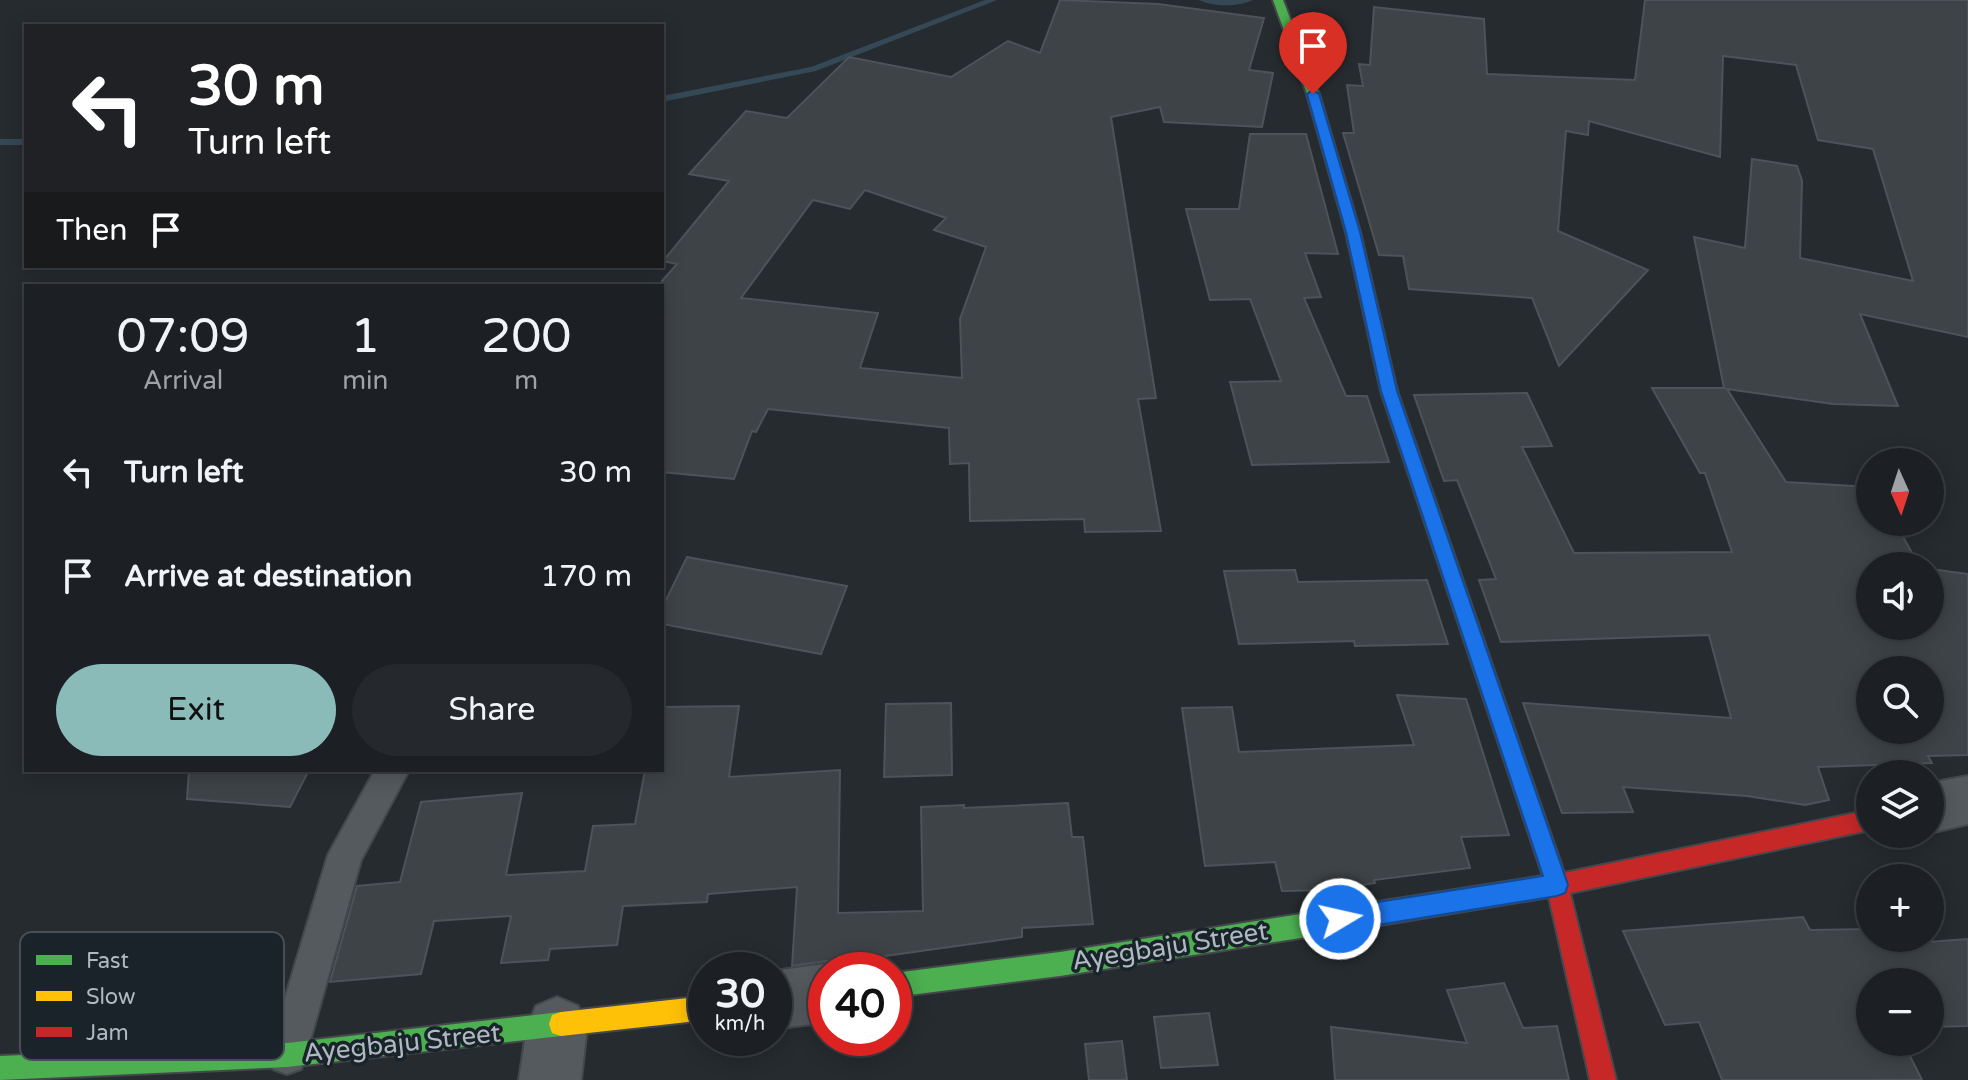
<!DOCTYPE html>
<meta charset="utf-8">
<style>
:root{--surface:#1c2024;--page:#25282c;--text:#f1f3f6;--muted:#a0a3a6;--line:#3a3e41;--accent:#8bbbb9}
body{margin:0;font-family:"Varela Round",sans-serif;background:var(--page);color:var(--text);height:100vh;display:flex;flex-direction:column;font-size:30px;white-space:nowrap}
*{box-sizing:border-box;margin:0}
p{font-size:26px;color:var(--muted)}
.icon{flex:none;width:44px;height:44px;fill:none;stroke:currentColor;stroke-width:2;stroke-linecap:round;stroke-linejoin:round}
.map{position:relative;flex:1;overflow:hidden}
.sheet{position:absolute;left:24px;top:284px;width:640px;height:488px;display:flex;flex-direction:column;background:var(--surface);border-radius:0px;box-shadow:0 4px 20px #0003,0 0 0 2px var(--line)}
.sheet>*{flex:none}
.banner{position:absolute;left:24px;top:24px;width:640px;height:244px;border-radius:0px;box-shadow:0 4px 20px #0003,0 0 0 2px var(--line);background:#202124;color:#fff;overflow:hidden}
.needle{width:52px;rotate:177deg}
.controls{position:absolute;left:1856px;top:448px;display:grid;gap:16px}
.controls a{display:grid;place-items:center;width:88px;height:88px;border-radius:50%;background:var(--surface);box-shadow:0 4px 20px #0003,0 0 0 2px var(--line);font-size:40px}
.speed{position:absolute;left:688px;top:952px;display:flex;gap:16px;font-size:40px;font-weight:700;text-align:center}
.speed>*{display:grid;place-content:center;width:104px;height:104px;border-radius:50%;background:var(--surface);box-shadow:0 4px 20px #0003,0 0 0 2px var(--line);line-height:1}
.speed small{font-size:20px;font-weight:400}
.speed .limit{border:12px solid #d22;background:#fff;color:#111}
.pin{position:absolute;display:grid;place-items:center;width:68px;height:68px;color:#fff;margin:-82px -34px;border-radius:50% 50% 50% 0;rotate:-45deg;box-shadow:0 0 8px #0007}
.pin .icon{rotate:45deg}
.me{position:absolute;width:88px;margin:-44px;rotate:81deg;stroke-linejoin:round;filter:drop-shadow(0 0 6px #0008)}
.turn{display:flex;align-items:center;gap:28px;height:168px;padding:0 32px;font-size:36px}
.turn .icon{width:104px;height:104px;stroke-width:2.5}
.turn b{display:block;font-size:56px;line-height:68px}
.then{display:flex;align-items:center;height:76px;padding:0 32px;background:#0003;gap:16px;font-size:30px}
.eta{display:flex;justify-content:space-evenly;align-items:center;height:136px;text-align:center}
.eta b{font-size:48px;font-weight:600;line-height:56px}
.cta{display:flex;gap:16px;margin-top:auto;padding:16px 32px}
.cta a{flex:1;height:92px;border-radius:48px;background:var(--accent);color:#111;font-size:32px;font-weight:600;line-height:92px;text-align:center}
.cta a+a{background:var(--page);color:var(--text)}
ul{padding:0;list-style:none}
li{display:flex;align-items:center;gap:24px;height:104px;padding:0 32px}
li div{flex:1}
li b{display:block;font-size:30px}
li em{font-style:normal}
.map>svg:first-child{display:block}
</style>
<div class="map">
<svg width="1968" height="1080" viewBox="0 0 1968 1080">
<rect width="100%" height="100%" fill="#262b30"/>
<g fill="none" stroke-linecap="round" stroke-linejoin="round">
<!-- stream -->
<path fill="#354856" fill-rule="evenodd" d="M985 0H997L816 71 662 102V96L811 67Z
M1199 0H1253C1238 7 1214 7 1199 0Z
M0 139H26V145H0Z"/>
</g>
<!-- building -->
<path fill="#3e4347" stroke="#4d5358" stroke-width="2" fill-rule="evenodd" d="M1060 0 1158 4 1264 18 1249 70 1273 73 1262 127 1164 122 1160 107 1111 117 1156 398 1138 399 1161 531 1085 532 1084 519 970 521 969 463 950 464 949 428 768 409 756 432 752 431 734 479 662 472V281L677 264 663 261 729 181 689 174 746 111 787 118 849 57 951 77 1008 41 1040 53ZM865 190 946 218 934 230 986 247 960 319 962 378 860 368 878 313 741 298 813 200 850 209Z
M1645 0H1968V337L1860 314 1898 406 1833 404 1727 389 1786 482 1870 487V522H1895L1918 564 1927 565 1870 566V626H1930V569L1968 574V755L1928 756 1932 763 1818 767 1829 800 1805 805 1747 796 1623 787 1633 812 1562 813 1523 703 1731 718 1709 635 1501 642 1479 580 1496 579 1457 480 1444 481 1414 395 1527 393 1552 446 1522 447 1574 553 1732 552 1705 473H1700L1652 388H1724L1694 237 1745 248 1752 159 1797 166 1802 181 1800 258 1913 281 1873 149 1818 140 1796 65 1723 56 1720 157 1589 121 1588 135 1566 131 1558 231 1648 270 1559 366 1532 298 1409 289 1403 256 1379 255 1343 133H1354L1347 85 1363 86 1359 64 1370 65 1374 7 1484 19 1487 74 1635 80ZM1870 670H1930V730H1870Z
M1250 134H1306L1338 254 1305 253 1321 297 1304 298 1346 396H1367L1389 462 1252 465 1230 382 1281 381 1250 299 1210 300 1186 209H1239Z
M687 557 847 586 821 654 662 624V608Z
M1295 570 1298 582 1427 580 1448 644 1355 646 1354 641 1239 644 1224 571Z
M1397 695 1466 699 1509 835 1461 837 1470 868 1374 880 1375 883 1331 890 1282 891 1275 862 1205 866 1182 708 1232 707 1239 752 1414 745Z
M951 703 952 775 884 777 886 704Z
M739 706 729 777 840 770 838 913 923 911 921 807 964 805V808L1068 803 1072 837H1083L1093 924 1022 928V937L885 956 843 958V964L826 961 792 966 797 887 708 894 707 902 623 906 617 945 550 949 548 960 501 963 511 916 434 921 421 974 330 982 357 886 400 882 421 802 522 793 506 875 585 871 593 826 635 824 645 770H662V707Z
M189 770H309L290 807 187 799Z
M1803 917 1810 930 1870 929V938H1926L1928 942 1968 939V1026L1930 1027V982H1870V1042H1903L1922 1080H1722L1699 1022 1665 1025 1623 931Z
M1504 983 1523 1028 1557 1026 1569 1080H1335L1331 1027 1467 1043 1447 990Z
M1209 1013 1218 1065 1161 1068 1154 1017Z
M1122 1041 1127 1080H1089L1085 1044Z"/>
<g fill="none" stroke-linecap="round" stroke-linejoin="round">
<!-- lane casing -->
<g stroke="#44474b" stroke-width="4">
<path id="lane" d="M375 770H409L361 860 306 1055 301 1069 287 1074 273 1069 268 1055 328 855Z"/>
</g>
<!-- street casing -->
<g stroke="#44474b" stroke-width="4">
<path id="street" d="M1968 776V824L1930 833V783Z
M826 964 841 970H826V1022L774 1029V971Z
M557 997 578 1006 587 1027 581 1080H519L527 1027 536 1006Z"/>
</g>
<!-- fast casing -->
<g stroke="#44474b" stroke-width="4">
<path id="fast" d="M1273 0H1283L1319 94 1360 232 1397 391 1445 529 1442 534H1430L1427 529 1381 391 1346 232 1307 94Z
M1326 910 1334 914 1338 922 1334 930 1326 934 1060 976 894 997V973L1060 952Z
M561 1012 570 1015 573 1024 570 1033 561 1036 287 1067 0 1080V1056L287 1043Z"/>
</g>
<!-- slow casing -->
<g stroke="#44474b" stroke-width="4">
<path id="slow" d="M706 996V1020L561 1036 552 1033 549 1024 552 1015 561 1012Z"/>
</g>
<!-- jam casing -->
<g stroke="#44474b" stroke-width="4">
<path id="jam" d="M1436 522 1442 524 1445 529 1564 873 1870 810V830L1570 893 1616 1080H1590L1549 897 1326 934 1318 930 1314 922 1318 914 1326 910 1543 876 1427 529 1430 524Z"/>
</g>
<!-- lane -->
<use href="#lane" fill="#555a5f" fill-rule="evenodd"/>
<!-- street -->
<use href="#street" fill="#555a5f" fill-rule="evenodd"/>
<!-- fast -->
<use href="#fast" fill="#4caf50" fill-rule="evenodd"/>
<!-- slow -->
<use href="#slow" fill="#ffc107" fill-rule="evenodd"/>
<!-- jam -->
<use href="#jam" fill="#c62828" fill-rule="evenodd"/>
</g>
<!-- route -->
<path fill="#1a73e8" stroke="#114b97" stroke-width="2" d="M1313 90 1319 94 1360 232 1397 391 1568 885 1565 893 1557 896 1340 931 1331 928 1328 919 1331 911 1340 908 1543 876 1381 391 1346 232 1307 94Z"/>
<g text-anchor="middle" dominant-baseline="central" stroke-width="7" stroke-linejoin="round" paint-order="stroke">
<!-- near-street labels -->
<g font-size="26" fill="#afb9c2" stroke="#1a232a">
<text transform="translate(1170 946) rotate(-9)">Ayegbaju Street</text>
<text transform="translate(402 1043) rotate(-6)">Ayegbaju Street</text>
</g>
</g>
<!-- legend -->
<rect x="20" y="932" width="264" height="128" rx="12" fill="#1a232a" stroke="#475058" stroke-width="2"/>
<rect x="36" y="955" width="36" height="10" fill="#4caf50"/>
<rect x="36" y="991" width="36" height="10" fill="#ffc107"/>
<rect x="36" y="1027" width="36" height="10" fill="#c62828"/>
<g font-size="22" fill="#afb9c2">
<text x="86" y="968">Fast</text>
<text x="86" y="1004">Slow</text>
<text x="86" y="1040">Jam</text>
</g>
</svg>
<div class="controls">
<a><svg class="needle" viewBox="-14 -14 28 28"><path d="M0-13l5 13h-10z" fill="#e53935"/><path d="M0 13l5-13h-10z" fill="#a0a3a6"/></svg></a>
<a><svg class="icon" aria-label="sound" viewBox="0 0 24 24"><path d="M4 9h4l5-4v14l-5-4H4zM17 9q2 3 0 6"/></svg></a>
<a><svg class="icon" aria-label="search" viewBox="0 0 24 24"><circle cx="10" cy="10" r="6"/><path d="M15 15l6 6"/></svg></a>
<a><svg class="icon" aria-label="layers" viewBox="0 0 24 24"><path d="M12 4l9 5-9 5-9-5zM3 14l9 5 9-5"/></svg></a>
<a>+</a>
<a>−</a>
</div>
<div class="speed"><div>30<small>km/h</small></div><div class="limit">40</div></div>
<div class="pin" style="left:1313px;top:94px;background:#d93025"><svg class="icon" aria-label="arrive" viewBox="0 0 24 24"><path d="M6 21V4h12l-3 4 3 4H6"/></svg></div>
<svg class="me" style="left:1340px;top:919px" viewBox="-20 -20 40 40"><circle r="17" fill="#1a73e8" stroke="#fff" stroke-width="3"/><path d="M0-11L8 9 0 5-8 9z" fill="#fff"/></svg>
<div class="banner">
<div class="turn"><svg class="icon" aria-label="left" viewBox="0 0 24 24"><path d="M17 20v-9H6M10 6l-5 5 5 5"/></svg><div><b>30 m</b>Turn left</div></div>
<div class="then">Then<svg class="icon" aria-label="arrive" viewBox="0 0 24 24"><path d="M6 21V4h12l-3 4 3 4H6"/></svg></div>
</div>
<section class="sheet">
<div class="eta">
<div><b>07:09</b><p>Arrival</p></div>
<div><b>1</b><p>min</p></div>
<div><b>200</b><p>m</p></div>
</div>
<ul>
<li><svg class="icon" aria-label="left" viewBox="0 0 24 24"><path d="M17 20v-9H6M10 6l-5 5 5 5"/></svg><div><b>Turn left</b></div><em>30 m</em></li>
<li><svg class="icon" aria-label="arrive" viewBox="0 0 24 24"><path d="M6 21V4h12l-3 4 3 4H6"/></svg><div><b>Arrive at destination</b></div><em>170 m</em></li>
</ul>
<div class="cta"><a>Exit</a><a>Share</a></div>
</section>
</div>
